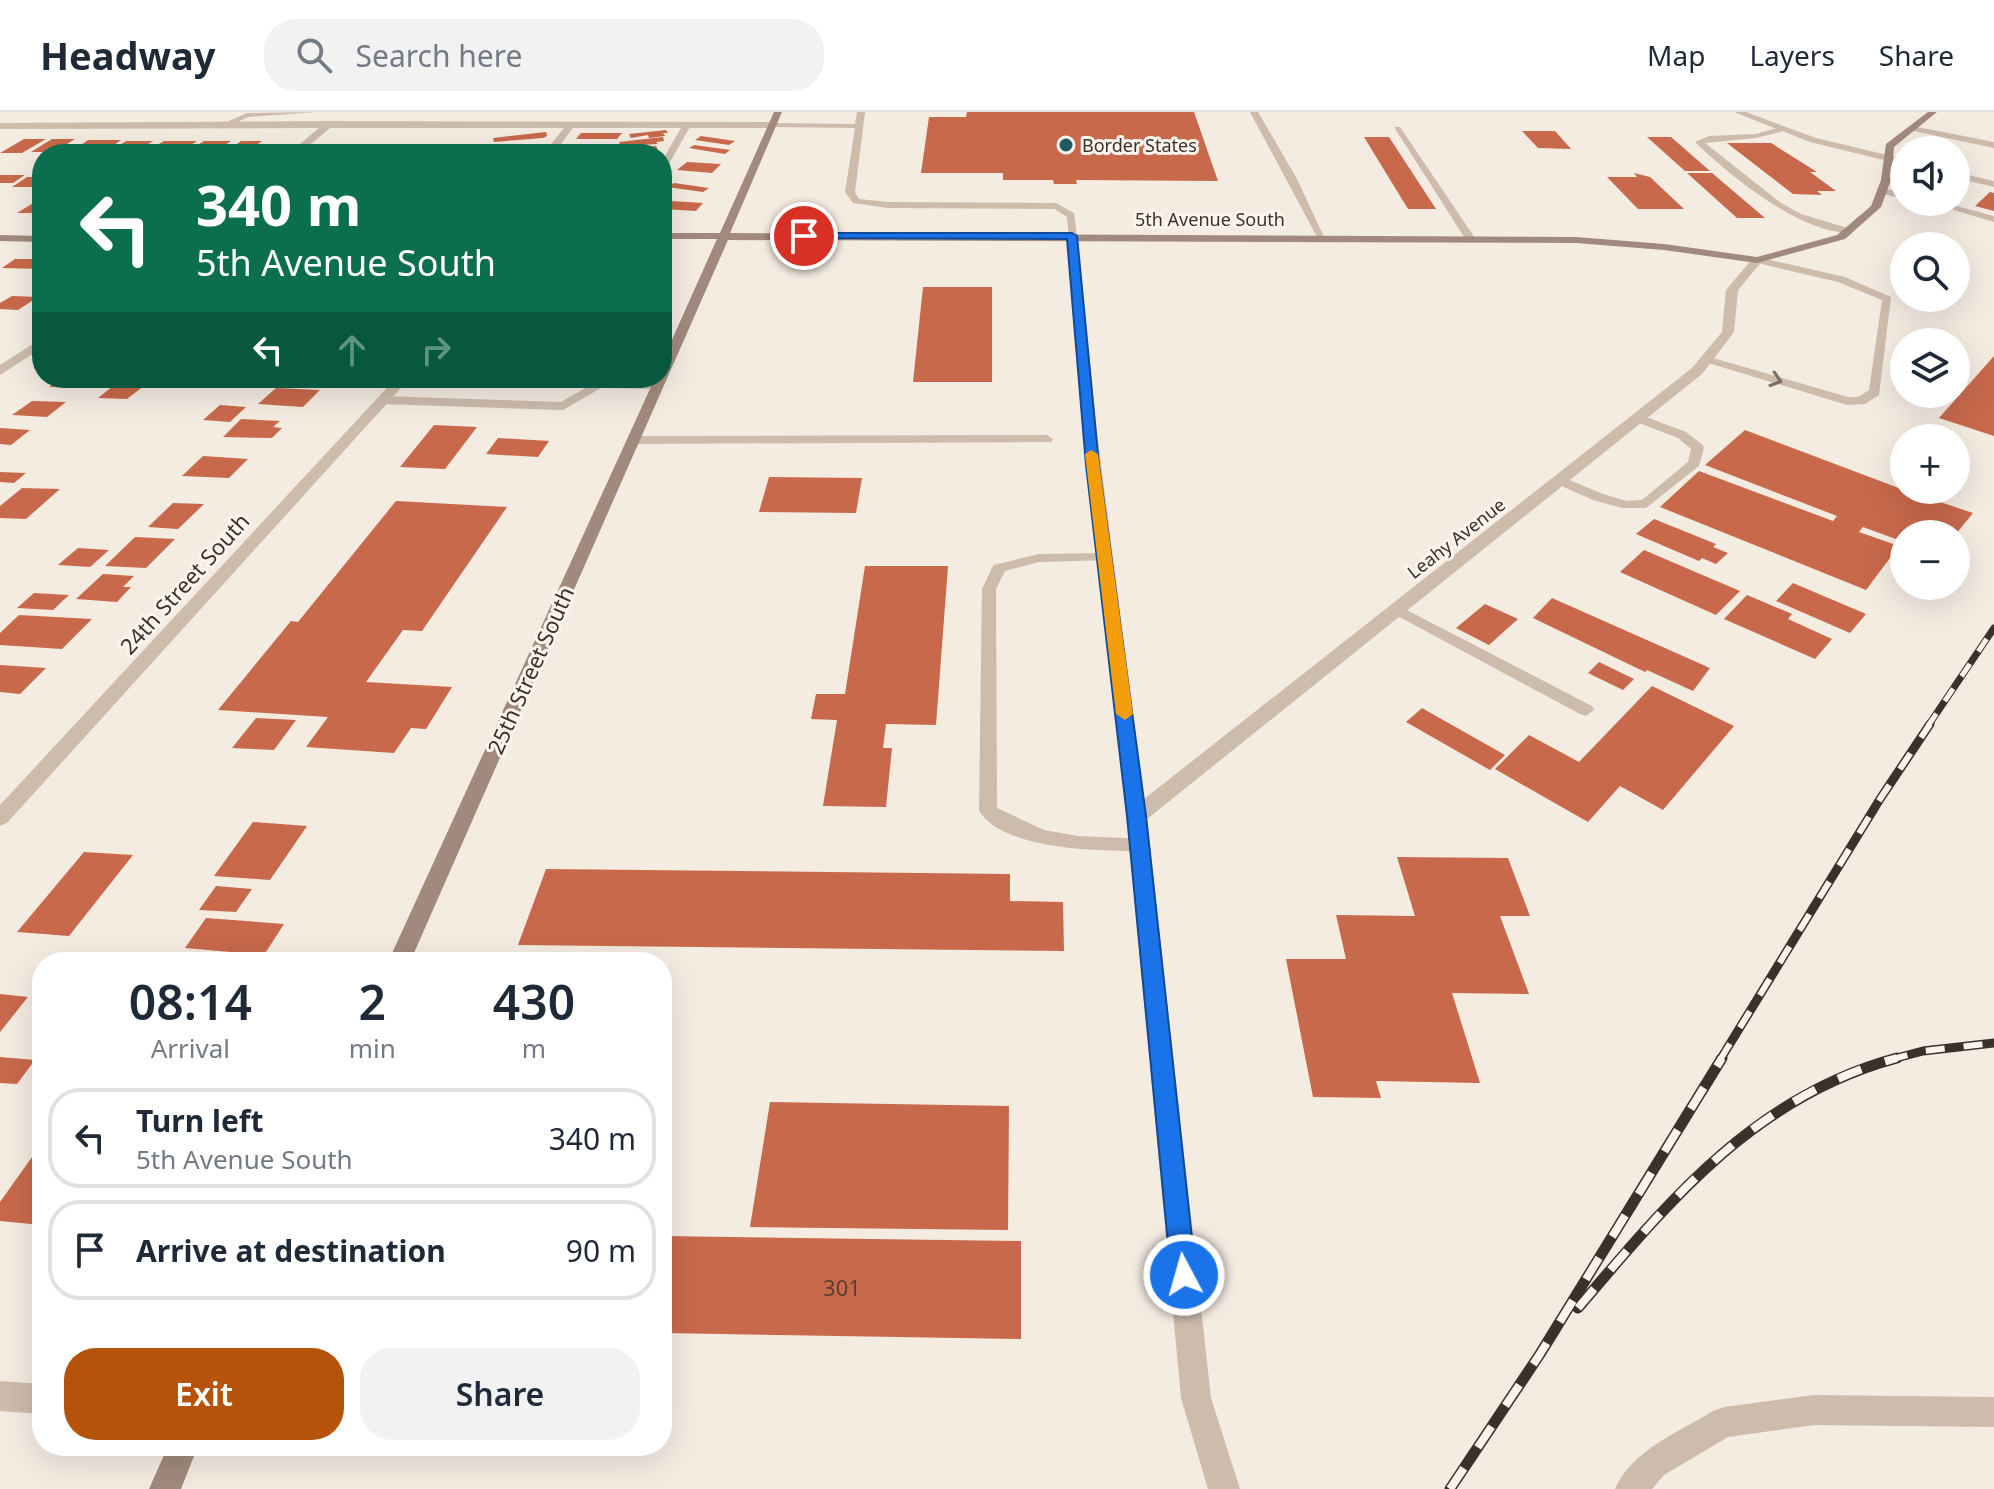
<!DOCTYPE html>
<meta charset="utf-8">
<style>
:root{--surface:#fff;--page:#f2f2f3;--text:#1f2937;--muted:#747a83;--line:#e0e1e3;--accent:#b45309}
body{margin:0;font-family:"Noto Sans",sans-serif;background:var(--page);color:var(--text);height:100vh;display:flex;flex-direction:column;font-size:30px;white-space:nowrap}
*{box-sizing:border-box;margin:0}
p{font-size:26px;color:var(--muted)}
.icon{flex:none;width:44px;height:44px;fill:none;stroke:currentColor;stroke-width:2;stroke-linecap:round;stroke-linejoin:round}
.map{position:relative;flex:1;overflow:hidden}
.side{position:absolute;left:32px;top:840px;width:640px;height:504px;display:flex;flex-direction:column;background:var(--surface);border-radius:32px;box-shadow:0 8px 32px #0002}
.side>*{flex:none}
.banner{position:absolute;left:32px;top:32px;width:640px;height:244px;border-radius:32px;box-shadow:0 8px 32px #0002;background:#0b6e4f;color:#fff;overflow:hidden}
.fabs{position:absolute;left:1890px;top:24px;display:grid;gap:16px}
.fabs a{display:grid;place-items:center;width:80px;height:80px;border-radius:50%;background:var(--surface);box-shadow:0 8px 32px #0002;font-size:40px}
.pin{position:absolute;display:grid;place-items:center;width:68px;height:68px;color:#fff;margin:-34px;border:4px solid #fff;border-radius:50%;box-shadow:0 2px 8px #0007}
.me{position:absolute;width:88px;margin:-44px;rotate:354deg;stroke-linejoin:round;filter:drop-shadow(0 0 6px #0008)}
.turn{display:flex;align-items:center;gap:28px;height:168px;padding:0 32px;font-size:36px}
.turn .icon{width:104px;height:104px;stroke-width:2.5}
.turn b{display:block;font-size:56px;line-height:68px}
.lanes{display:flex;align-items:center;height:76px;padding:0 32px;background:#0003;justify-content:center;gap:40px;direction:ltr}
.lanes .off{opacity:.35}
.eta{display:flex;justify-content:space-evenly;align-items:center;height:136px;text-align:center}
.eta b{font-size:48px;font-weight:600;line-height:56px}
.button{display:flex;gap:16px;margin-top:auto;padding:16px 32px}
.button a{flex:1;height:92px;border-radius:32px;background:var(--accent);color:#fff;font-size:32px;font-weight:600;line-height:92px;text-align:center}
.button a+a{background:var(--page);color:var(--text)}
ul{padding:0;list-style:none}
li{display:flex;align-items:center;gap:24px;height:100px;margin:0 16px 12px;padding:0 16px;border:4px solid var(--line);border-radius:32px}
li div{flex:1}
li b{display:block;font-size:30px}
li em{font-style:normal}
header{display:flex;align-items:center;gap:48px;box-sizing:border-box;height:112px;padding:0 40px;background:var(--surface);border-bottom:2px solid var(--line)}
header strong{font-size:38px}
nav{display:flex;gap:44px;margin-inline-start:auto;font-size:28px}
.search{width:560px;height:72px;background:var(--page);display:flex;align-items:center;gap:20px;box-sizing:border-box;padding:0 28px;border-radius:32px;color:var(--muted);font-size:30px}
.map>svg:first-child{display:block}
</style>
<header>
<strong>Headway</strong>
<div class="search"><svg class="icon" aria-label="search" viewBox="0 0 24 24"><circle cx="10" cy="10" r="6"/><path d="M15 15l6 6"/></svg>Search here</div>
<nav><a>Map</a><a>Layers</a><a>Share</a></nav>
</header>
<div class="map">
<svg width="1994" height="1377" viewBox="0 0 1994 1377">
<rect width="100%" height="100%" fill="#f4ebe1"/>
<!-- building -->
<path fill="#c8694b" d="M967 0H1194L1218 69 1076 68 1077 72H1054L1053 68H1003V61H921L929 5H966Z
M666 18 668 21H663L665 24 649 26 648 23 631 26 629 22Z
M1522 19H1555L1571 37 1538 36Z
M546 20 547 24 543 26 494 30 493 26Z
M581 21H622L617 27H576Z
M701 24 735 29 729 33 695 28Z
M663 25 664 29 656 30 658 32 621 34 619 30Z
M1364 25H1389L1436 97H1408Z
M1647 25H1671L1710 59H1685Z
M24 27H46L22 41H0Z
M52 27H75L54 40H31Z
M88 28H121L110 36H77Z
M126 29H153L142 36H115Z
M164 29H197L186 36H152Z
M204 29H231L220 36H193Z
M241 29H262L247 40H226Z
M1727 31H1771L1817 60H1810L1836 79H1817L1822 83 1793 82Z
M575 33 609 39 598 42 568 37Z
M694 33 730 38 725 42 689 36Z
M656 34 658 38 643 41 613 42 611 39Z
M687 50 721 52 712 61 677 58Z
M1634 61 1650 65 1684 97H1638L1607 65H1637Z
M1687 61H1712L1765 106H1737Z
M0 63H25L13 71H0Z
M27 65H42V75H12Z
M674 71 709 76 703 80 667 75Z
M1990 80 1994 81V99L1975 94Z
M671 89 703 91 696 99 663 97Z
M35 90H42V101H17Z
M15 147H42V157L2 156Z
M923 175H992V270H913Z
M12 184 38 185 18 198 0 197V191Z
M1994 244V324L1939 306Z
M61 266H93L80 276 49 275Z
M123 266 153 267 127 287 98 286Z
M529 266H565L559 275H524Z
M261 268 284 269 278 275 255 274Z
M276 276 320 278 303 295 258 292Z
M32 289 66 290 47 305 12 303Z
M220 293 246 295 230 310 203 308Z
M241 307 280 309 273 315 282 316 272 326 223 325Z
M434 313 477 315 445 357 400 355Z
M0 316 30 318 11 333 0 332Z
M1745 318 1904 378 1973 401 1956 422H1904V430L1863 415 1859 420 1899 434 1866 478 1660 395 1699 359 1833 409 1837 404 1705 353Z
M498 326 549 329 538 345 486 342Z
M203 344 248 347 229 366 182 364Z
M0 360 26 361 14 371 0 370Z
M769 365 862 366 856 401 759 400Z
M22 376 60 377 26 407 0 406V394Z
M396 389 507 395 422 519 403 518 366 570 452 575 426 617 411 616 394 641 306 635 328 605 218 598 291 509 298 510Z
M173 391 204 392 178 417 148 415Z
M1654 407 1716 432 1713 435 1728 441 1716 452 1702 446 1699 449 1636 422Z
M135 425 175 427 146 456 105 454Z
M78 436 109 438 90 455 58 453Z
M1644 438 1740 479 1716 503 1620 460Z
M865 454H948L936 613 886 612 883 636H892L886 695 823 694 837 608 811 607 816 582H845Z
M103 462 134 464 123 475H131L117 490 76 487Z
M1793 471 1866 502 1850 521 1776 489Z
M34 481 69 483 53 498 17 496Z
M1747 483 1792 502 1788 507 1832 527 1815 547 1724 507Z
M1552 486 1710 556 1693 579 1647 558 1645 560 1533 506Z
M1485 492 1518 507 1489 533 1456 516Z
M19 503 92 507 62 537 0 533V521Z
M1599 550 1634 567 1623 578 1588 561Z
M0 553 46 556 20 582 0 580Z
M1652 574 1734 614 1663 698 1620 674 1588 710 1495 657 1529 623 1579 650Z
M1422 596 1505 643 1490 658 1406 610Z
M256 606 296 608 274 638 232 636Z
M253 710 307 714 270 768 214 764Z
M84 740 133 743 69 824 17 820Z
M1397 745 1508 746 1530 804H1500L1529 882 1452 881 1480 971 1376 969 1381 986 1313 985 1286 847H1346L1336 803 1415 804Z
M546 757 1010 762V789L1063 790 1064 839 518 833Z
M216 774 252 777 236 800 199 798Z
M206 806 284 812 264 843 185 836Z
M0 882 28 885 0 920Z
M0 945 35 948 17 972 0 971Z
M770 990 1009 994 1008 1118 750 1115Z
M42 1031V1113L0 1109V1090Z
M662 1124 1021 1129V1227L662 1221Z"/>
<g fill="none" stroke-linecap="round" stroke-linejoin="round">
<!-- lane -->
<path fill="#cdbbac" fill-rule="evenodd" d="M318 0 248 5 227 15 220 13 247 1Z
M857 0H865L855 80 859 87 888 90 1056 91 1074 101 1077 124 1069 126 1067 105 1055 97 888 96 853 91 845 80 855 16 773 15 769 13 773 11 855 12Z
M1250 0H1258L1297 67 1325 127 1317 125Z
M684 11 691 13 666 57 662 60V49Z
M1912 14 1994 30V36L1909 18Z
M1781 15 1784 19 1756 26 1705 31 1781 91 1801 102 1851 117V121C1801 122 1730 64 1695 30L1709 24 1756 22Z
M1882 76 1904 81V87L1879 81Z
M1927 90H1942L1994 104V110Z
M1757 145 1845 165 1891 185 1879 283 1865 292 1847 293 1702 249 1700 247 1706 244 1848 285H1858L1869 278 1882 188 1838 170 1753 150 1752 148Z
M599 268 658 269 664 273 658 277 601 276 563 298 382 292 376 288 382 284 561 290Z
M1638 302 1686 320 1703 333 1704 336 1699 354 1646 396H1622L1593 388 1557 372 1555 369 1562 365 1603 382 1627 389 1642 388 1688 350 1691 337 1678 326 1634 309V303Z
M1047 323 1053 327 1051 330 633 332 627 328 633 324Z
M1106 441 1111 442V448L1039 450 1005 459 996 477 997 696 1044 718 1078 724 1146 727 1148 732 1146 737 1139 739C1098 739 1004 738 979 699L982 477 992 456 994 453 1039 442Z
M1397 493 1592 594 1594 598 1586 604 1580 602 1392 501V495Z"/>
<!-- street -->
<path fill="#cdbbac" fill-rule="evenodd" d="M1734 0H1746L1816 26 1904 47V53L1810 30Z
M330 9 773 10 777 13 773 16H573L553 42H543L564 16H330L299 42H288L319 16 0 17V11Z
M1394 15H1400L1475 126 1474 128H1466Z
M1956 60 1994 69V75L1956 66Z
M1072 121 1077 124 1097 321 1144 687 1692 256 1722 220 1726 178 1753 146 1763 148 1738 178 1734 220 1702 262 1147 707 1211 1286 1240 1377H1208L1181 1286 1129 728 1077 256 1067 124Z
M42 226V236L0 263V253Z
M396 266H410L7 711 0 714V693Z
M0 1269 42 1272V1302L0 1299Z
M1814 1283 1994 1285V1315L1814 1313 1728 1325 1664 1363 1652 1377H1615C1632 1338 1679 1320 1713 1299L1724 1295Z"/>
<!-- secondary -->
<path fill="#a18a7d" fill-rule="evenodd" d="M774 0H782L730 121 1576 125 1664 132 1757 145 1837 123 1871 94 1881 68 1886 32 1928 0H1937L1894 35 1891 68 1881 95 1845 127 1757 151 1664 138 1576 131 728 128 410 850H388L655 266H662V250L717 127H662V121H720Z
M0 123 42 124V130L0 129Z
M168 1334H198L181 1377H149Z"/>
<!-- rail-far2 casing -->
<g stroke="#3b302b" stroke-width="7">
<path id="rail-far2" d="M1928 614 1994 516"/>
</g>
<!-- rail-far1 casing -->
<g stroke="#3b302b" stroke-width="9">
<path id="rail-far1" d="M1720 948 1880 687 1930 612
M1889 948 1923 939 1994 931"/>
</g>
<!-- rail casing -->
<g stroke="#3b302b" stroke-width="11">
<path id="rail" d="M1578 1196C1669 1089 1755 984 1897 946
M1450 1377 1540 1242 1722 946"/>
</g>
<!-- rail-far2 -->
<use href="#rail-far2" stroke="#fbf5ee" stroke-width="5" stroke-dasharray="15" stroke-linecap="butt"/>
<!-- rail-far1 -->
<use href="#rail-far1" stroke="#fbf5ee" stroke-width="6" stroke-dasharray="19" stroke-linecap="butt"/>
<!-- rail -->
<use href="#rail" stroke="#fbf5ee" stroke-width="8" stroke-dasharray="25" stroke-linecap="butt"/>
</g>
<!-- one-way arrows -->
<defs><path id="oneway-chevron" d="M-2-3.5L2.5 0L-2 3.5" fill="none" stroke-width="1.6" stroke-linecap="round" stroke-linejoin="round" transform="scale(2)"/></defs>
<use stroke="#7d6f65" href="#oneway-chevron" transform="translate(1776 268) rotate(17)"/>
<!-- route -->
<path fill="#1a73e8" stroke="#114b97" stroke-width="2" d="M804 121H1072L1077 124 1099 353 1146 704 1196 1163 1193 1172 1184 1176 1175 1172 1171 1163 1127 704 1086 353 1067 127 800 126Z"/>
<!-- slow -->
<path fill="#f59e0b" d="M1091 338 1098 342 1133 602 1125 608 1116 602 1085 342Z"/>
<!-- markers -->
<circle fill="#1f5a5e" stroke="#fbf5ee" stroke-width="3" cx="1066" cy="33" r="8"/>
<g text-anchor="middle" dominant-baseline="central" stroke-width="6" stroke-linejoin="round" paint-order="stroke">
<!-- far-poi labels -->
<g font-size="18" fill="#3b302b" stroke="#fbf5ee" text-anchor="start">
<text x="1082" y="33">Border States</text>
</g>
<!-- far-street labels -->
<g font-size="18" fill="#3b302b" stroke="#fbf5ee">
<text x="1210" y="107">5th Avenue South</text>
<text transform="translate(1456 426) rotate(-38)">Leahy Avenue</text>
</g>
<!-- street labels -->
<g font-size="22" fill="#3b302b" stroke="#fbf5ee">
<text transform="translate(184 471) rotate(-48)">24th Street South</text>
<text transform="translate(530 558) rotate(-66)">25th Street South</text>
</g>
<!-- near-number labels -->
<g font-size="22" fill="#5e3e33">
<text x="842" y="1175">301</text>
</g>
</g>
</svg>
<div class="fabs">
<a><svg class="icon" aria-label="sound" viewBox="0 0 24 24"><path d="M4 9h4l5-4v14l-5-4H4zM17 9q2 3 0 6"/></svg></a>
<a><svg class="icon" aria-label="search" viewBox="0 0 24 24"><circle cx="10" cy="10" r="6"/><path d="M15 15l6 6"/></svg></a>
<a><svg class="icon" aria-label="layers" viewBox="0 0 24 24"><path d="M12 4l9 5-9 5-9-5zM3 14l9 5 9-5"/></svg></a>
<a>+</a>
<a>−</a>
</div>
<div class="pin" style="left:804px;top:124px;background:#d93025"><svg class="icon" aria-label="arrive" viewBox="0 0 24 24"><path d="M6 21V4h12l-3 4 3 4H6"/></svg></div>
<svg class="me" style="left:1184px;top:1163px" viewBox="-20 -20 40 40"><circle r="17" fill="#1a73e8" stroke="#fff" stroke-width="3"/><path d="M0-11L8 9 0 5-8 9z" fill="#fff"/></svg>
<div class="banner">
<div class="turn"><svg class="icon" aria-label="left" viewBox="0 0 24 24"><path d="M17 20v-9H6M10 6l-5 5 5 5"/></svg><div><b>340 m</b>5th Avenue South</div></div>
<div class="lanes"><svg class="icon" aria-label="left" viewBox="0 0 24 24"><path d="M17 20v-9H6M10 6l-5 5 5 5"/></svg><svg class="icon off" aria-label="ahead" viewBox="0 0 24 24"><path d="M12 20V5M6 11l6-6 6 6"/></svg><svg class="icon off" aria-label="right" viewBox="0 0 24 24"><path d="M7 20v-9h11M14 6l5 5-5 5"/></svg></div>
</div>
<section class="side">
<div class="eta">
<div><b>08:14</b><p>Arrival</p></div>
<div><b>2</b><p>min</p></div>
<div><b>430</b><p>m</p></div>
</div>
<ul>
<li><svg class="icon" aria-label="left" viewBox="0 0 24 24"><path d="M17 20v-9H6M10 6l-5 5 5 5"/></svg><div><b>Turn left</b><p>5th Avenue South</p></div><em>340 m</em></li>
<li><svg class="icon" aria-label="arrive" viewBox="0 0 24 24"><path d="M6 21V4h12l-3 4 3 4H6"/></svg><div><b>Arrive at destination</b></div><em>90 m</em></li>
</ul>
<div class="button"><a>Exit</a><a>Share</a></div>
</section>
</div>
